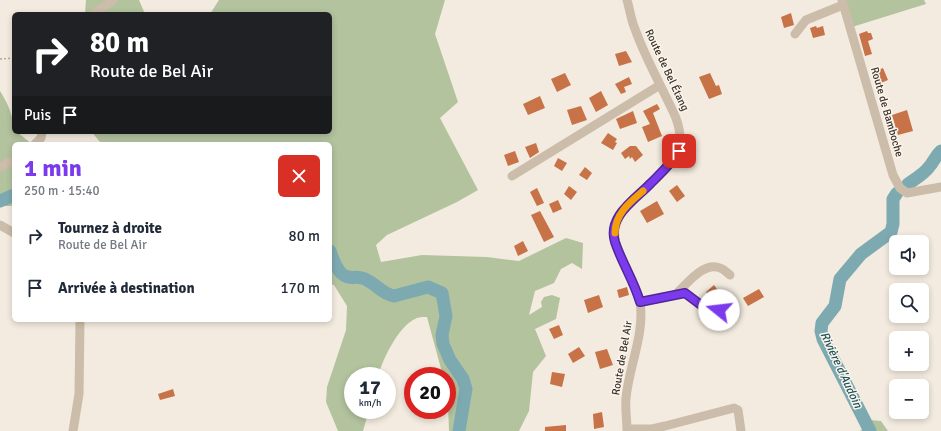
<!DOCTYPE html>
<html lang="fr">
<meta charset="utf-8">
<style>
:root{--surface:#fff;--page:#f2f2f3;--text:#1f2937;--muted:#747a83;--accent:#7c3aed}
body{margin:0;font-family:Signika,sans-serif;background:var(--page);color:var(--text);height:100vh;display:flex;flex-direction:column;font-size:15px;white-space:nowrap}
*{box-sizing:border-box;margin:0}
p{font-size:13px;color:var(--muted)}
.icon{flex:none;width:22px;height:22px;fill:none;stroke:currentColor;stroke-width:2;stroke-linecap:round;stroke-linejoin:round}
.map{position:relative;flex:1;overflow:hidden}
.details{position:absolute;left:12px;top:142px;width:320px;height:180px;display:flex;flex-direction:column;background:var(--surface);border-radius:6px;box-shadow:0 2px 6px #0003}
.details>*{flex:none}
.hud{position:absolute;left:12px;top:12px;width:320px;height:122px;border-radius:6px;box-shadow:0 2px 6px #0003;background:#202124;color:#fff;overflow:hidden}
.tools{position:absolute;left:889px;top:235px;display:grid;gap:8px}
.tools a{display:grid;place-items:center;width:40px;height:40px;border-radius:6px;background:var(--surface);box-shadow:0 2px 6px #0003;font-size:20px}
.speed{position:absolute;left:344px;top:367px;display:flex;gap:8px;font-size:20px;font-weight:700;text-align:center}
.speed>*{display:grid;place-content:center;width:52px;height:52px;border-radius:50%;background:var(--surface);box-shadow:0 2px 6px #0003;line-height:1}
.speed small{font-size:10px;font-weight:400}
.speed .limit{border:6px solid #d22;background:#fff;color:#111}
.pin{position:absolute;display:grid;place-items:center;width:34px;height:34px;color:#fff;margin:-17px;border-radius:8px;box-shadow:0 2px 6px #0006}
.me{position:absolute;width:44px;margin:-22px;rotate:286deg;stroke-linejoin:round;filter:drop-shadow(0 0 3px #0008)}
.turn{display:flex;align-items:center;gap:14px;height:84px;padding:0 12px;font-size:18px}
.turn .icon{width:52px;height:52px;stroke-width:2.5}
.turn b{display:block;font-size:28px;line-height:34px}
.then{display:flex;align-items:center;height:38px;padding:0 12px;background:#0003;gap:8px;font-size:15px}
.round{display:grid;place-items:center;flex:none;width:42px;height:42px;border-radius:6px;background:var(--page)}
.summary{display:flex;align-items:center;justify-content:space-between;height:68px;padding:0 12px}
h1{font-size:24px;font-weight:700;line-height:30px;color:var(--accent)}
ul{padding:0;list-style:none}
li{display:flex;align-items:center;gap:12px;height:52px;padding:0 12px}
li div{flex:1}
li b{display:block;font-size:15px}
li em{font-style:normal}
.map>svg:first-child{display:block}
</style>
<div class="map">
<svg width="941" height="431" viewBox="0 0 941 431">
<rect width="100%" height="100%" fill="#f3ebdf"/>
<!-- green -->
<path fill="#b3c39e" d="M86 0H139L145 14H85Z
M219 0H445L435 34 458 102 440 118 478 190 457 202 387 235 376 245 381 262 422 255 487 257 519 261 566 238 583 243 582 269 572 263 561 269 554 283 535 291 529 315 542 307 541 302 544 297 552 295 560 298 556 319 535 329 546 356 533 372 529 411 519 431H449L447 376H443L427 317C424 317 418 317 415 319 398 327 383 359 378 376H353V410H369L363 431H338L326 402 327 387 346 330 347 306 334 285 330 284V144H104L99 141 92 132H330V14H210Z
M845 0H924L926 4 852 27Z
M0 91C8 103 14 118 14 132H17L32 144H14V206H0Z
M871 420 881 421 888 431H860Z"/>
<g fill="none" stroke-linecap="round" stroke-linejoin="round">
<!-- river -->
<path stroke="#7daab1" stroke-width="13" d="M908 184C915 179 924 174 929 167 934 162 935 156 941 151
M0 201 14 195
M330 251C333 259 335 267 341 273 348 280 354 276 362 278 374 281 381 294 394 296L428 287 442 293 446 316 442 335 443 344 450 360 463 379 466 389 459 431
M870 431 823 339 821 331 822 323 835 306 840 279 861 254 891 232 893 224V199L897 193"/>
</g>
<!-- building -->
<path fill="#c87248" d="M791 13 794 25 784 28 781 17Z
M816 26 817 28 823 26 825 35 813 38 810 28Z
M867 31 868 33H871L873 39 868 41 872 54 865 56 859 34Z
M626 51 632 62 619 66 615 54Z
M883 68 888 80 881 83 876 71Z
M565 73 571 85 557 92 551 79Z
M710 73 716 86 719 85 722 94 709 99 699 77Z
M629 77 632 84 624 87 626 92 621 94 615 84Z
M601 91 608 105 596 112 589 98Z
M540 96 545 108 528 115 523 104Z
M657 104 660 109 653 113 662 136 648 142 642 127 650 124 643 111Z
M581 106 587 120 572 125 567 110Z
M907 110 913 131 898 135 892 115Z
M633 111 637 123 620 129 616 119Z
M608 133 617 139 615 142 617 143 613 150 601 143Z
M536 143 539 152 530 158 525 147Z
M630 146H636L643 155 635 162 632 157 630 159 629 156 625 159 621 153Z
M515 151 519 162 508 166 504 155Z
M558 158 567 163 562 171 554 166Z
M585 167 592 173 587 180 579 175Z
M677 185 685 196 677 202 669 191Z
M569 186 577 192 571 200 564 194Z
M537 188 544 203 537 206 530 192Z
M558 200 562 209 553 213 549 204Z
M657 201 664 214 647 223 640 211Z
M540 211 554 237 544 242 531 215Z
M523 241 528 251 518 256 514 246Z
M714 285 724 298 716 304 706 292Z
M627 287 629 295 619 298 617 290Z
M759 289 764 297 748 306 743 298Z
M599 295 603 307 588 313 584 300Z
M559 325 563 335 554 339 549 329Z
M579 347 585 356 573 363 568 354Z
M607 349 613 365 600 369 595 352Z
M552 372 565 374 562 387 550 384Z
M173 389 175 396 160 400 158 394Z
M602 412 604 427 594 429 593 414Z
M566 425V431H545V427Z"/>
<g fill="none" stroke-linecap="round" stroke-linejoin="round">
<!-- path -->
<path stroke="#b8a794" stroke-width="1.5" stroke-dasharray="2 2" stroke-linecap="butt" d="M0 59 14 58"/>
<!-- minor -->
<path stroke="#ccbcaa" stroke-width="9" d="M842 0 893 175 900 188 907 193 941 187
M93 14 113 0
M795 34 806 20 843 5
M35 144 41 138 42 132
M0 167 14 160
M512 176 660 85
M0 225 14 233
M677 293C687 284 704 261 720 268 724 269 727 273 730 275
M640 302 685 293 709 311 719 310
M627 429H652L665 426 734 408 738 410 741 431
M73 431 79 394 80 320
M627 431C627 420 625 409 626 398 629 366 645 334 640 302 636 279 611 251 615 229 622 192 679 177 680 138 680 123 672 109 665 95 655 74 643 52 635 29 631 20 630 10 627 0"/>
</g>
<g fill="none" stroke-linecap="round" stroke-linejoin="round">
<!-- route casing -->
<g stroke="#51269a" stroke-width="10">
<path id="route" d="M679 151C672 163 661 173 651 183 636 199 607 216 615 242 622 263 634 281 640 302L685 293 709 311 719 310"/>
</g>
<!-- route -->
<use href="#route" stroke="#7c3aed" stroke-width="7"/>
<!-- slow -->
<path stroke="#f59e0b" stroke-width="7" d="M615 233C615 214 630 202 643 191"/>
</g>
<g text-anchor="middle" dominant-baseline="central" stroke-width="3" stroke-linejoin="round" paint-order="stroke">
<!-- street labels -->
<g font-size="11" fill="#39302a" stroke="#faf5eb">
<text transform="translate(667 70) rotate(65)">Route de Bel Étang</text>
<text transform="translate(887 112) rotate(74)">Route de Bamboche</text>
<text transform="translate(622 358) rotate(-80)">Route de Bel Air</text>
</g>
<!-- water labels -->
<g font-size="12" font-style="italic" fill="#1e525c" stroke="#faf5eb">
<text transform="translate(841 370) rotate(65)">Rivière d'Audoin</text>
</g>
</g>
</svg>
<div class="tools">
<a><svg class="icon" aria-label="sound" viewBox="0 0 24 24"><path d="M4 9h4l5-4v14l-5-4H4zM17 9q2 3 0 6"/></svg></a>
<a><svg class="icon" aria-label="search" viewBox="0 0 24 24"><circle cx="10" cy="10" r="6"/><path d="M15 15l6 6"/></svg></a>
<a>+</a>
<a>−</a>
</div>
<div class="speed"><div>17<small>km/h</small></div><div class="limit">20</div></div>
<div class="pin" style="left:679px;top:151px;background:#d93025"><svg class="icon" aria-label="arrive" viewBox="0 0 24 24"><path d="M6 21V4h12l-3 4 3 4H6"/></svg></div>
<svg class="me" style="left:719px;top:310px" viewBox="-20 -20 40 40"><circle r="19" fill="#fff"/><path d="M0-13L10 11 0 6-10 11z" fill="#7c3aed"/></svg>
<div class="hud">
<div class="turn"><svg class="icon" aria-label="right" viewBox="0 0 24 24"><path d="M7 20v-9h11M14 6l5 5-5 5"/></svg><div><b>80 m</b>Route de Bel Air</div></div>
<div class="then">Puis<svg class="icon" aria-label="arrive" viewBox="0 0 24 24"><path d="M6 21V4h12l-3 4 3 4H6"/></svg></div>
</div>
<section class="details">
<div class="summary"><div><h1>1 min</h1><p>250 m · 15:40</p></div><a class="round" style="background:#d93025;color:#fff"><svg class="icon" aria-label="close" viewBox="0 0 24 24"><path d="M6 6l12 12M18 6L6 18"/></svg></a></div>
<ul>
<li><svg class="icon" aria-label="right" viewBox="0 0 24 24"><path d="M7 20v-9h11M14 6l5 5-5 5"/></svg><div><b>Tournez à droite</b><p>Route de Bel Air</p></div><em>80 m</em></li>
<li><svg class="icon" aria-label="arrive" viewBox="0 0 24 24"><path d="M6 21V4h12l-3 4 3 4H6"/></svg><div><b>Arrivée à destination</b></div><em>170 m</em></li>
</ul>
</section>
</div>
